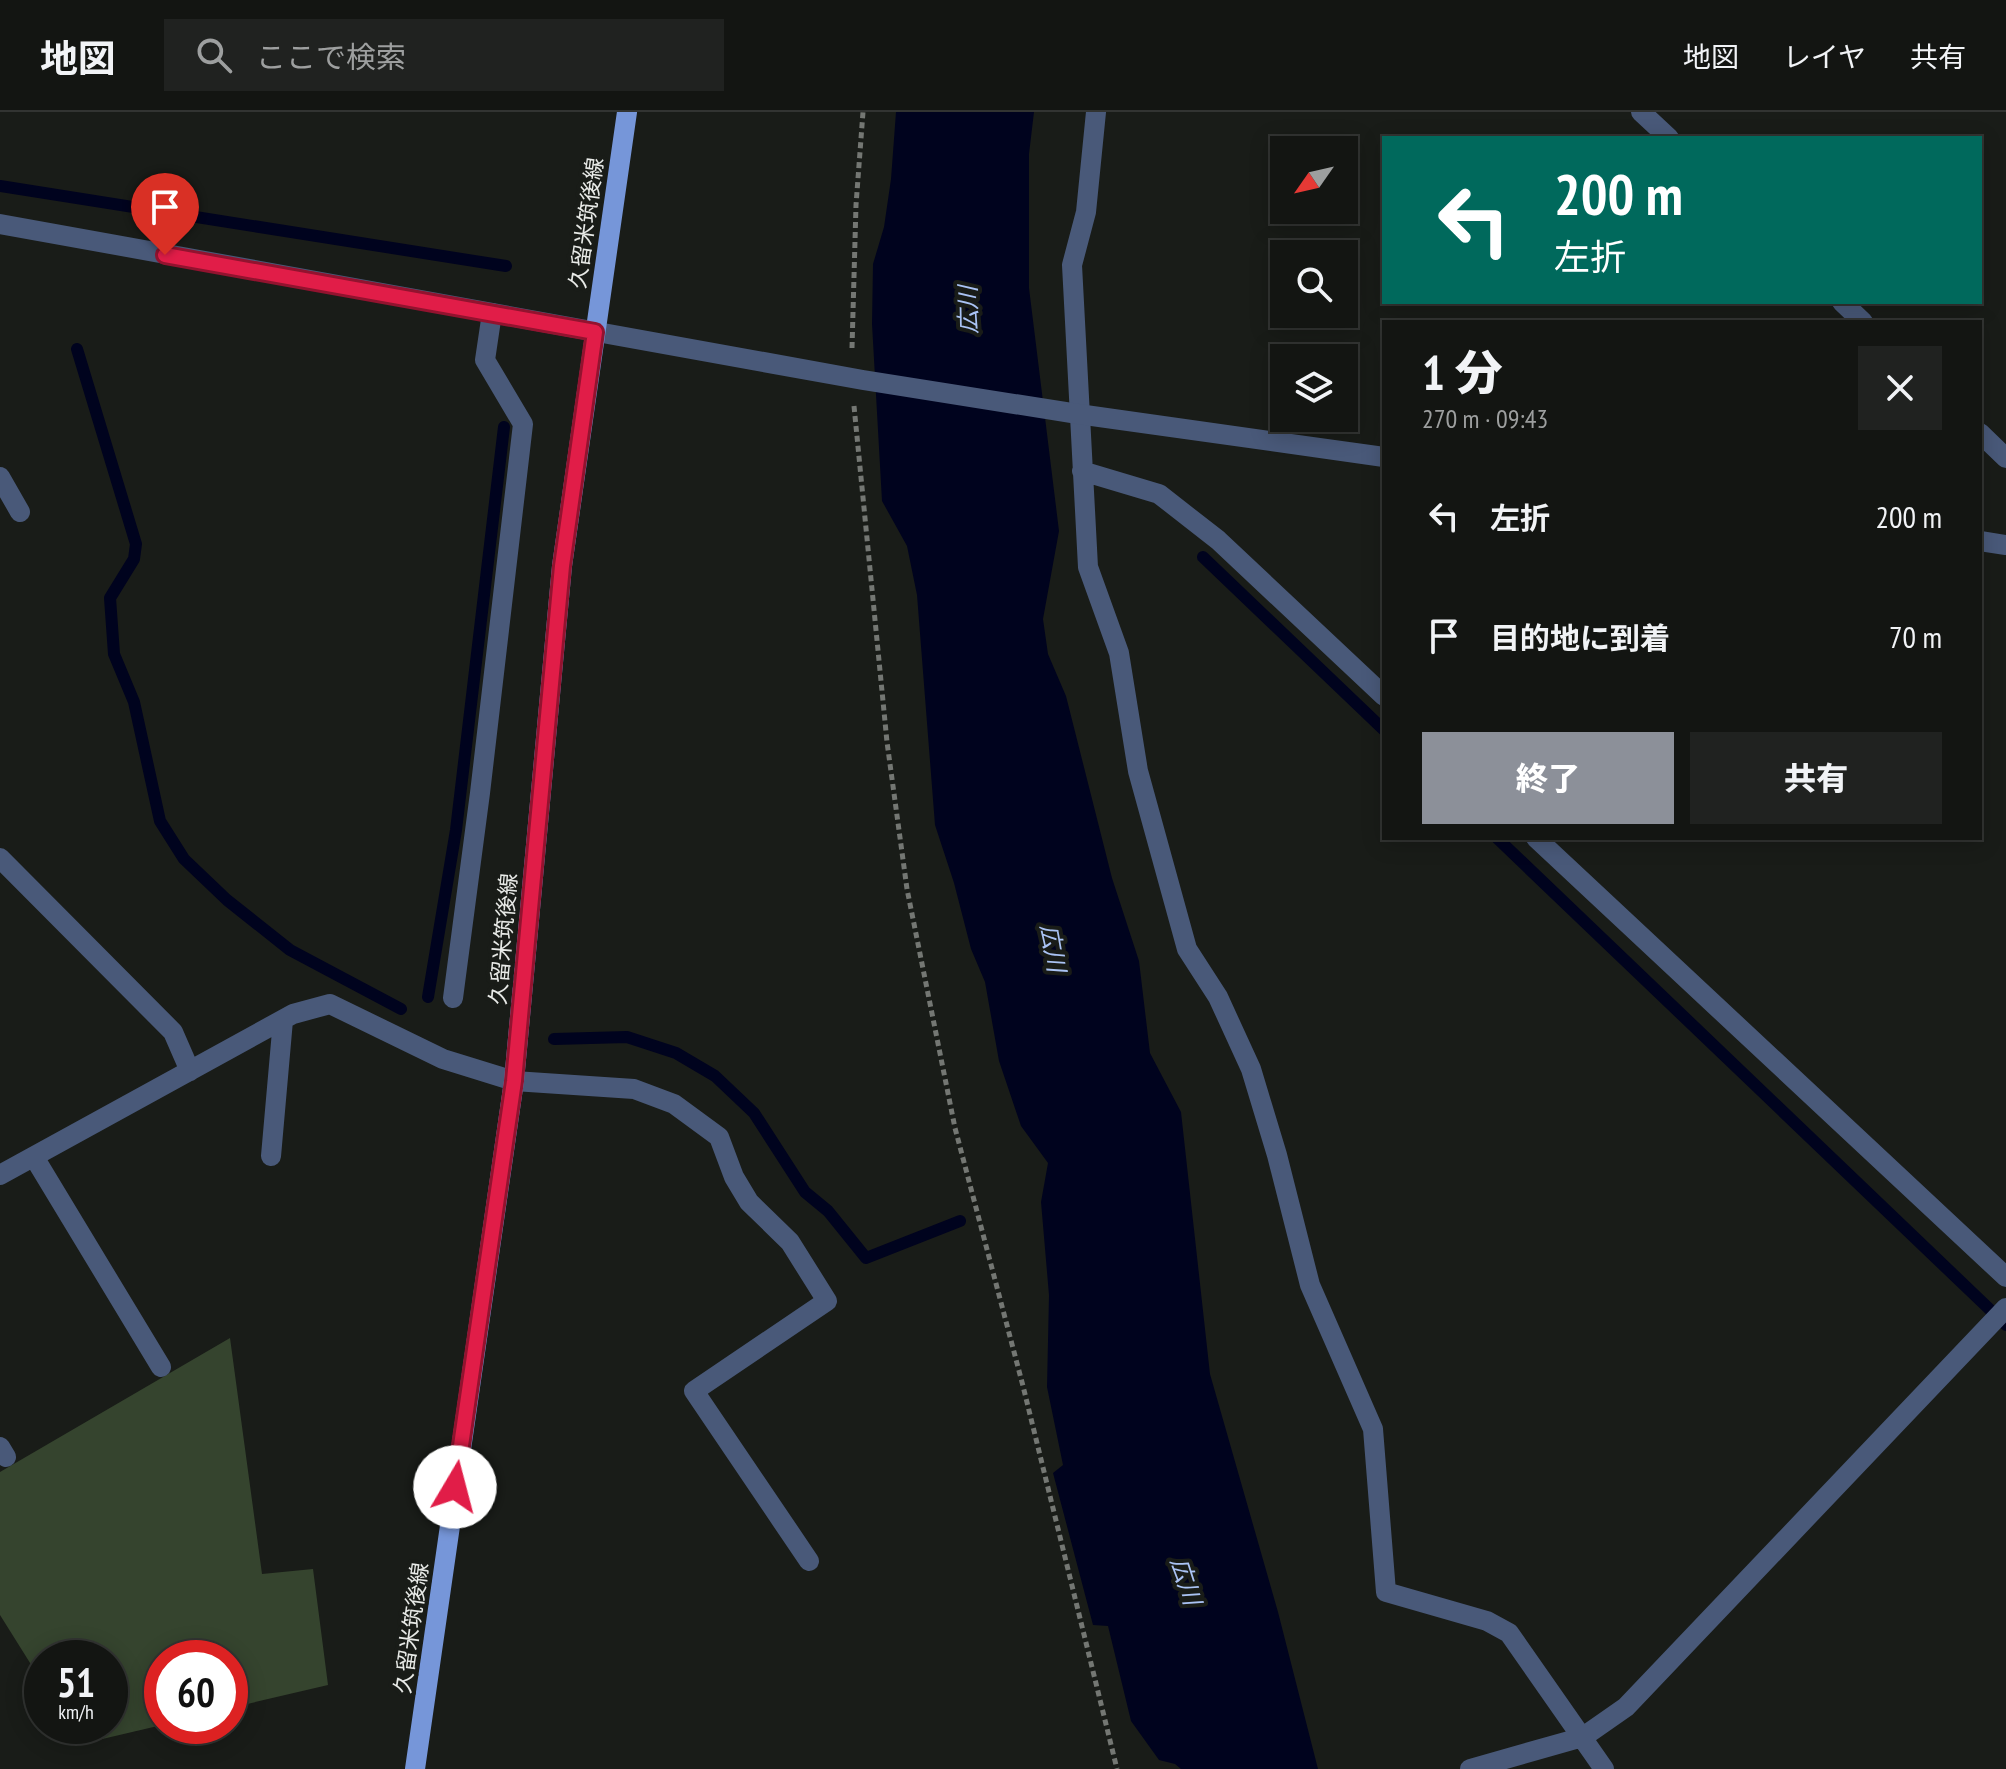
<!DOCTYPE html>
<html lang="ja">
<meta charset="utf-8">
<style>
:root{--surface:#131512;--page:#202220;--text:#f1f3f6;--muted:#9d9f9f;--line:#323432;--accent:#8c9099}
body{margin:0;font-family:"PT Sans Narrow","Noto Sans JP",sans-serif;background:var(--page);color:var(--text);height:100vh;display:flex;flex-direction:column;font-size:30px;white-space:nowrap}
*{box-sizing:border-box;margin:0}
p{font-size:26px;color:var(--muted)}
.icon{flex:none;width:44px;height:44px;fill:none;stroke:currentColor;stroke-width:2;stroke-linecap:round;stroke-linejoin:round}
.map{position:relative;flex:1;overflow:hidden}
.details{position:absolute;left:1382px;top:208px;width:600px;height:520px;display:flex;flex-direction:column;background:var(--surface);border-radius:0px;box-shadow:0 4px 20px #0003,0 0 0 2px var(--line)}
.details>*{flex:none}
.top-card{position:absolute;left:1382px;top:24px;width:600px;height:168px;border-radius:0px;box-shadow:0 4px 20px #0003,0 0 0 2px var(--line);background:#00695c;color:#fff;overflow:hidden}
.needle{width:52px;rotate:236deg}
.controls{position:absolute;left:1270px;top:24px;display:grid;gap:16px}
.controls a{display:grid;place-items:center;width:88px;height:88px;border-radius:0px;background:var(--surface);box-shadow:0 4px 20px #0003,0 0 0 2px var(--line);font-size:40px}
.speed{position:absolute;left:24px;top:1528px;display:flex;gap:16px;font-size:40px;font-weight:700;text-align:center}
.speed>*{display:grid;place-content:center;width:104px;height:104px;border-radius:50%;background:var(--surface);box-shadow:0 4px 20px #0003,0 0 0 2px var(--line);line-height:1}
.speed small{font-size:20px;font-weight:400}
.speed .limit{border:12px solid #d22;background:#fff;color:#111}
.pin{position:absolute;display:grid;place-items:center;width:68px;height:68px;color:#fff;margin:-82px -34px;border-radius:50% 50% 50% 0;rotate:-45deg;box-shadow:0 0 8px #0007}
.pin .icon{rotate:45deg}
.me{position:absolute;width:88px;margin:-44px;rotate:8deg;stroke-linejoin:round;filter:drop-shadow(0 0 6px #0008)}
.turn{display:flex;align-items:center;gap:28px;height:168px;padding:0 40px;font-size:36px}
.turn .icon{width:104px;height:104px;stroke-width:2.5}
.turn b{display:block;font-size:56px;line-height:68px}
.round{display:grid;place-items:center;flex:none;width:84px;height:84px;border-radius:0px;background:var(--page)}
.overview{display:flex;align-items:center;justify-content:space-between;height:136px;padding:0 40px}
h1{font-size:48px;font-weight:800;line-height:60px}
.button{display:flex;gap:16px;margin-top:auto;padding:16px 40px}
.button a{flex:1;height:92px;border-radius:0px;background:var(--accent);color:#fff;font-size:32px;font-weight:800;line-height:92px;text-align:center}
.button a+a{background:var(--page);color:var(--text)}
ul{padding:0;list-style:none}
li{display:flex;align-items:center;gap:24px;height:120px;padding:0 40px}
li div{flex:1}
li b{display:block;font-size:30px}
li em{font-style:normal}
header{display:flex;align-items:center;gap:48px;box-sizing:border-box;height:112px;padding:0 40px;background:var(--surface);border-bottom:2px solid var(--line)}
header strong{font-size:38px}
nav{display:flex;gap:44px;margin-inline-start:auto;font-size:28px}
.search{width:560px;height:72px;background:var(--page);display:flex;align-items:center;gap:20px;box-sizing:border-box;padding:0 28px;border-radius:0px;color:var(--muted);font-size:30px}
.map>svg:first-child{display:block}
</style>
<header>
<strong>地図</strong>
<div class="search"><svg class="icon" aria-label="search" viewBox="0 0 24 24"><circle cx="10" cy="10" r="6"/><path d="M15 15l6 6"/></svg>ここで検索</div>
<nav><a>地図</a><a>レイヤ</a><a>共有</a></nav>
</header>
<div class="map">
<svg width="2006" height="1657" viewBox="0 0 2006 1657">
<rect width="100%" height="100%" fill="#191c18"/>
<!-- green -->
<path fill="#35442e" d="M230 1226 262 1462 313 1457 328 1573 230 1596V1546H162V1613L81 1632 69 1614H110V1546H42V1570L0 1503V1360Z"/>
<!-- water -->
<path fill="#00031e" d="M896 0H1034L1029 42V176L1059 419 1043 507 1048 542 1066 584 1112 766 1139 849 1150 941 1181 1000 1210 1262 1278 1500 1318 1657H1181L1175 1652 1159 1648 1131 1609 1108 1514 1093 1513 1053 1361 1063 1353 1047 1275 1049 1183 1041 1090 1048 1051 1021 1014 999 949 985 870 971 837 954 771 935 713 917 483 907 434 882 389 872 212 873 152 884 115 891 67Z"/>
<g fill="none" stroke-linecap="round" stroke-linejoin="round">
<!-- stream -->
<path stroke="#00031e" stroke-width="12" d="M0 74 506 154
M77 237 136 432 134 447 110 486 114 542 134 590 160 709 184 747 227 788 290 838 401 897
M1203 445 1384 618
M1497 726 2006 1213
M428 885 456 718 504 315
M554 927 627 925 676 941 715 964 754 1001 805 1080 828 1099 866 1146 960 1109"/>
<!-- path -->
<path stroke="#747773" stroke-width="5" stroke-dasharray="6 4" stroke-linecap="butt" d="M852 236 856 93 863 0
M854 294 887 630 907 777 955 1016 1023 1274 1117 1657"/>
<!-- service -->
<path stroke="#495979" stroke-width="20" d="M453 886 480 681 523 312 485 248 492 201"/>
<!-- minor -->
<path stroke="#495979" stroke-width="20" d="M1096 0 1086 100 1072 153 1088 455 1119 541 1138 659 1187 837 1218 885 1251 957 1277 1043 1310 1173 1373 1317 1386 1480 1487 1509 1509 1521 1604 1657
M1641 0 1669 26
M1842 190 1863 210
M1980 321 2006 346
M1082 359 1159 382 1218 428 1384 584
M0 365 20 400
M1536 726 2006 1165
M0 746 173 920 190 959
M271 1044 283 908
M34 1045 161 1255
M0 1063 293 902 330 892 443 947 514 969 634 977 674 992 719 1025 734 1065 749 1090 790 1130 827 1189 694 1279 809 1449
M0 1335 6 1345
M1470 1657 1583 1625 1626 1595 2006 1196"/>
<!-- tertiary -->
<path stroke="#495979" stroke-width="20" d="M0 112 863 268 1078 302 1384 345
M1980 429 2006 433"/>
<!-- primary -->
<path stroke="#7696d9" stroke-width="20" d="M415 1657 514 969 562 454 627 0"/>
</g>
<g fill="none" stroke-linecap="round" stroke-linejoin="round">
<!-- route casing -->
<g stroke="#92132f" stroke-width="20">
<path id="route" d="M165 143 595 220 562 454 514 969 455 1375"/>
</g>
<!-- route -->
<use href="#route" stroke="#e11d48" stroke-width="14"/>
</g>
<g text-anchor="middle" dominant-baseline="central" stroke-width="8" stroke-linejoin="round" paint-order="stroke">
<!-- street labels -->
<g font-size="22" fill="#e8eae7" stroke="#191c18">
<text transform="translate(586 111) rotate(-82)">久留米筑後線</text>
<text transform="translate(503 827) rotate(-85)">久留米筑後線</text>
<text transform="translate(411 1516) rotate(-82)">久留米筑後線</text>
</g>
<!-- water labels -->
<g font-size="24" font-style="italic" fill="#aac3f4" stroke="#191c18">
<text transform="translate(968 198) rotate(-91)">広川</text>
<text transform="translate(1053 836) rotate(80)">広川</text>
<text transform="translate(1186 1469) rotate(72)">広川</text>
</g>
</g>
</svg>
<div class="controls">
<a><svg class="needle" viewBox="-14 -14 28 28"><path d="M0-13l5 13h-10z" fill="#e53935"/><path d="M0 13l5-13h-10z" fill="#9d9f9f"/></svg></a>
<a><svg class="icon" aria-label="search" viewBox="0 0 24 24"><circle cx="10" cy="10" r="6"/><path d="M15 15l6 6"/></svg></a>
<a><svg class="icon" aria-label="layers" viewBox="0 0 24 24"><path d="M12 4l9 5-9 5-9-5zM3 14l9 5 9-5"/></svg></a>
</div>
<div class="speed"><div>51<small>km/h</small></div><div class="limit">60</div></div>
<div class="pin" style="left:165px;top:143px;background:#d93025"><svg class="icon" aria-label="arrive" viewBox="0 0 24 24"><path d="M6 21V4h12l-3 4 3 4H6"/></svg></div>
<svg class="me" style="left:455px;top:1375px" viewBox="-20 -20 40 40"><circle r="19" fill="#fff"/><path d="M0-13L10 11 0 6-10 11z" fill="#e11d48"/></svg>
<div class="top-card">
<div class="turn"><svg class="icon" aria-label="left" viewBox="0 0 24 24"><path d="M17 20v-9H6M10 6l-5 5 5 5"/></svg><div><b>200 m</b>左折</div></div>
</div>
<section class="details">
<div class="overview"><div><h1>1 分</h1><p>270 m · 09:43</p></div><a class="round"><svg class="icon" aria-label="close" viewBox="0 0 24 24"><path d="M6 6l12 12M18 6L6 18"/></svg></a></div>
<ul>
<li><svg class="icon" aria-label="left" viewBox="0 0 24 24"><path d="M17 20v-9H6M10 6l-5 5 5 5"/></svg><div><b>左折</b></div><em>200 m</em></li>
<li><svg class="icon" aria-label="arrive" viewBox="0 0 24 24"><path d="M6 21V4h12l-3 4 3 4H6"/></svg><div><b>目的地に到着</b></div><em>70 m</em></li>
</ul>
<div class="button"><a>終了</a><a>共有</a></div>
</section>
</div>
